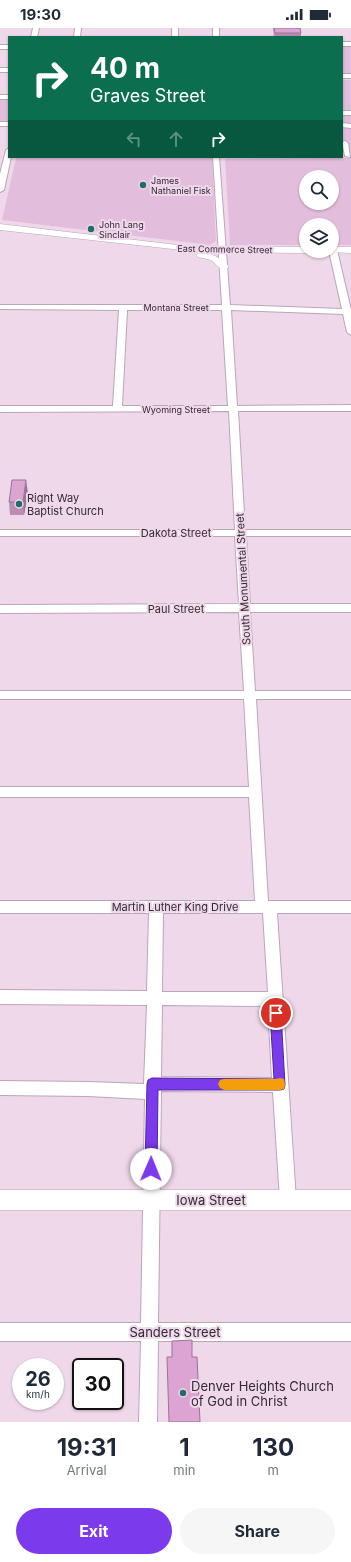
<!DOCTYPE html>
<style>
:root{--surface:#fff;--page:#f6f6f7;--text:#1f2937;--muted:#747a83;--accent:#7c3aed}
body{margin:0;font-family:Inter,sans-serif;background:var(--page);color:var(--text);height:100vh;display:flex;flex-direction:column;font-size:15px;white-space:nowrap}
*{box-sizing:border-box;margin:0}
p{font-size:13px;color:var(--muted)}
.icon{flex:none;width:22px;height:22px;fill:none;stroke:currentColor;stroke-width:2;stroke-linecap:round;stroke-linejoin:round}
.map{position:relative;height:1394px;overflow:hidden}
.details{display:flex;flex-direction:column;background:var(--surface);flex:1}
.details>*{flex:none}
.hud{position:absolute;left:8px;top:8px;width:335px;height:122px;border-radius:0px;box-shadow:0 1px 3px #0004;background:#0b6e4f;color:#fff;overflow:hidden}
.tools{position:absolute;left:299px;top:142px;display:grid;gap:8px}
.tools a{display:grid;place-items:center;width:40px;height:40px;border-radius:50%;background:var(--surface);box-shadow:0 1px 3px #0004;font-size:20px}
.speed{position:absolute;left:12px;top:1330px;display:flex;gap:8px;font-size:20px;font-weight:700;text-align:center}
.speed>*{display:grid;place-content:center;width:52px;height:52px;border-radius:50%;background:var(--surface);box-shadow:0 1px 3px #0004;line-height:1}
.speed small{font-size:10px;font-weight:400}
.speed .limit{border:2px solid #111;border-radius:6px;background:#fff;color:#111}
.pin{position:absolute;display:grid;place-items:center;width:34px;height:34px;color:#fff;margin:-17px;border:2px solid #fff;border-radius:50%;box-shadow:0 1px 4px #0007}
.me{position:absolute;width:44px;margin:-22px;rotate:1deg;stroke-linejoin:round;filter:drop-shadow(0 0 3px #0008)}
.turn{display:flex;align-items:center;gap:14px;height:84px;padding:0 16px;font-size:18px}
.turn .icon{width:52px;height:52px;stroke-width:2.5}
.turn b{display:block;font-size:28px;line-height:34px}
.lanes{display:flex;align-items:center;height:38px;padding:0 16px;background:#0003;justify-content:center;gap:20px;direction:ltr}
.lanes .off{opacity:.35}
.eta{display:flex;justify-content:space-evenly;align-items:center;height:68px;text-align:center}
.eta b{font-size:24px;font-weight:700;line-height:28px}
.action{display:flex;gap:8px;margin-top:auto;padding:8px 16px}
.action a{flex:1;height:46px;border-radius:24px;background:var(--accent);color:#fff;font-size:16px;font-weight:700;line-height:46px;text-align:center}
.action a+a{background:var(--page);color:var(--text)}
.status{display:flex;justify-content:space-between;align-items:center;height:28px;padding:0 20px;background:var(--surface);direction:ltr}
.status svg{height:11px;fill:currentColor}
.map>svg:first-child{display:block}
</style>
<div class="status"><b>19:30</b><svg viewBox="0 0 49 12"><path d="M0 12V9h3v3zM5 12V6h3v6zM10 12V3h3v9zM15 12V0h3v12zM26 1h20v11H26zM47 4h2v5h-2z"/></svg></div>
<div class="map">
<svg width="351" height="1394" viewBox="0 0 351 1394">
<rect width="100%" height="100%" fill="#f0d8eb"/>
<!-- green -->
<path fill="#e3bedc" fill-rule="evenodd" d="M342 17H351V45H342Z
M342 52H351V84H344L342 75Z
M0 71H9V94H0Z
M342 87H351V124H342Z
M16 130H212L216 213 210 217 2 192Z
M351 130V217H332V197H306V217H230L225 131ZM306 149H332V175H306Z"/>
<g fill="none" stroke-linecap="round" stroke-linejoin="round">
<!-- minor casing -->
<g stroke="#bba5b7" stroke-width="2">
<path id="minor" d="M33 0H39L37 9H31Z
M75 0H81L80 9H74Z
M172 0H178V9H172Z
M213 0H219V9H213Z
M342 14H351V18H342Z
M0 17H9V21H0Z
M0 40H9V44H0Z
M342 46H351V50H342Z
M0 67H9V71H0Z
M342 83H351V87H342Z
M0 94H9V98H0Z
M342 95 351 96V100L342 99Z
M345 113 348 115 350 129 345 128 342 114Z
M9 120V129H11L4 162 0 164V146L6 122Z
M213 129H219L230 277 342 281 329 223H332L333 220 337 222 351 282V307L347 304 343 286 231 282 237 378 351 377V383H238L245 502H351V508H246L250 576H351V584H250L255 663H351V671H256L268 873H351V885H277L296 1172 294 1178 288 1180 282 1178 280 1172 273 1064 161 1063 158 1295H351V1313H158L157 1394H139L141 1313H0V1295H141L145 1071 88 1068 0 1067V1053L88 1054 144 1056 147 977 0 976V962L147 963 149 885H0V873H255L249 769H0V759H249L244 671H0V663H244L239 584 0 585V577L239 576 235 508H0V502H235L229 383 0 384V378H113L119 282 0 281V277H222ZM127 282H222L228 378H122ZM163 885H263L268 964H162ZM162 977 268 978 272 1050 161 1049Z"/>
</g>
<!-- major casing -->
<g stroke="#bba5b7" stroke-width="1">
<path id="major" d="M0 196 186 218 306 219V223H310L306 225 203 224C214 227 222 230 229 239L224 242 221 241 211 232 198 229 196 227 200 224 0 202Z
M332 219H351V225L329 224 328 223H332Z
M0 1162H351V1182H0Z"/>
</g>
<!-- minor -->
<use href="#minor" fill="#fff" fill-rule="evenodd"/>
<!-- major -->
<use href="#major" fill="#fff" fill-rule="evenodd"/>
</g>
<!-- wall -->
<path fill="#bd8db5" d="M273 0H300L301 5V9H274Z
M28 465 24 487H10L9 474Z"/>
<!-- shaded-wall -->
<path fill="#9a7393" d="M26 452 28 465 24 487 23 474Z"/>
<!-- building -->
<path fill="#dca4d2" stroke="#9a7393" d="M274 0H300L301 5H275Z
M12 452H26L23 474H9Z
M192 1312V1329H197L200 1394H169L167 1329H172V1313Z"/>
<!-- route -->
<path fill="#7c3aed" stroke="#51269a" d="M276 980 280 982 281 985 285 1057 284 1061 280 1062H158L157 1141 156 1145 151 1147 147 1145 145 1141 147 1056 148 1052 152 1050 274 1051 270 985 272 982Z"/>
<!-- slow -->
<path fill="#f59e0b" d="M280 1050 284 1051 285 1057 284 1061 280 1062H224L220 1060 218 1056 220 1052 224 1051H276Z"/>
<!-- markers -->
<g fill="#216d69" stroke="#f0d8eb" stroke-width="1.5">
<circle cx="143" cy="157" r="4"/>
<circle cx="91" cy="201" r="4"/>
<circle cx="19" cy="476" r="4"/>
<circle cx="183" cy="1365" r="4"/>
</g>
<g text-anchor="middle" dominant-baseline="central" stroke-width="4" stroke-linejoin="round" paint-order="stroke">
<!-- far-poi labels -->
<g font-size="9" fill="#332a32" stroke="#f0d8eb" text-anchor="start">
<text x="151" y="152">James<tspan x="151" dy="10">Nathaniel Fisk</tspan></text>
<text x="99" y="196">John Lang<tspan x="99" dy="10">Sinclair</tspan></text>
</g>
<!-- far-street labels -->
<g font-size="9" fill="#332a32" stroke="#f0d8eb">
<text transform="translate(225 221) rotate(1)">East Commerce Street</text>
<text x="176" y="279">Montana Street</text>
<text x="176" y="381">Wyoming Street</text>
</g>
<!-- poi labels -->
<g font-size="11" fill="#332a32" stroke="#f0d8eb" text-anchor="start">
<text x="27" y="470">Right Way<tspan x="27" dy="13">Baptist Church</tspan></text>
</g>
<!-- street labels -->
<g font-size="11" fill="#332a32" stroke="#f0d8eb">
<text x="176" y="505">Dakota Street</text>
<text transform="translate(243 551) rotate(-93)">South Monumental Street</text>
<text x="176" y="581">Paul Street</text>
<text x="175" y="879">Martin Luther King Drive</text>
</g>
<!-- near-street labels -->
<g font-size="13" fill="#332a32" stroke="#f0d8eb">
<text x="211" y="1172">Iowa Street</text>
<text x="175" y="1304">Sanders Street</text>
</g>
<!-- near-poi labels -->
<g font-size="13" fill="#332a32" stroke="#f0d8eb" text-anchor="start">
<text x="191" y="1358">Denver Heights Church<tspan x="191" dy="15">of God in Christ</tspan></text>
</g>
</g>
</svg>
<div class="tools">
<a><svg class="icon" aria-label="search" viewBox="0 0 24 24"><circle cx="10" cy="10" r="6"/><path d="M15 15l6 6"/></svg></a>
<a><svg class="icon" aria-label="layers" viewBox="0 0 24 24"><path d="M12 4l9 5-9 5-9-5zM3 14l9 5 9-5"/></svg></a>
</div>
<div class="speed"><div>26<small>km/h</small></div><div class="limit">30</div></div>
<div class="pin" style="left:276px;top:985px;background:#d93025"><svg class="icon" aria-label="arrive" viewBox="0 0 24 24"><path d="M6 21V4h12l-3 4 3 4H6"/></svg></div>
<svg class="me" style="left:151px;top:1141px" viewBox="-20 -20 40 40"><circle r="19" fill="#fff"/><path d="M0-13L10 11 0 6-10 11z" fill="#7c3aed"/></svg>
<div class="hud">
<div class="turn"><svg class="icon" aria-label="right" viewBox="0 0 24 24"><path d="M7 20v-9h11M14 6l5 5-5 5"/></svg><div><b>40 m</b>Graves Street</div></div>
<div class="lanes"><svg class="icon off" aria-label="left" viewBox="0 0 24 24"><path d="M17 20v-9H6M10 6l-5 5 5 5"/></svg><svg class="icon off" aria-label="ahead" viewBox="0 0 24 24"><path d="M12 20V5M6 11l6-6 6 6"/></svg><svg class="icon" aria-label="right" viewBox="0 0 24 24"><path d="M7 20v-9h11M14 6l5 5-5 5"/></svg></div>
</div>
</div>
<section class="details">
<div class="eta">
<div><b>19:31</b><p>Arrival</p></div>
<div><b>1</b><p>min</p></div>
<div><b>130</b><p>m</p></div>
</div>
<div class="action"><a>Exit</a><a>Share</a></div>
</section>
